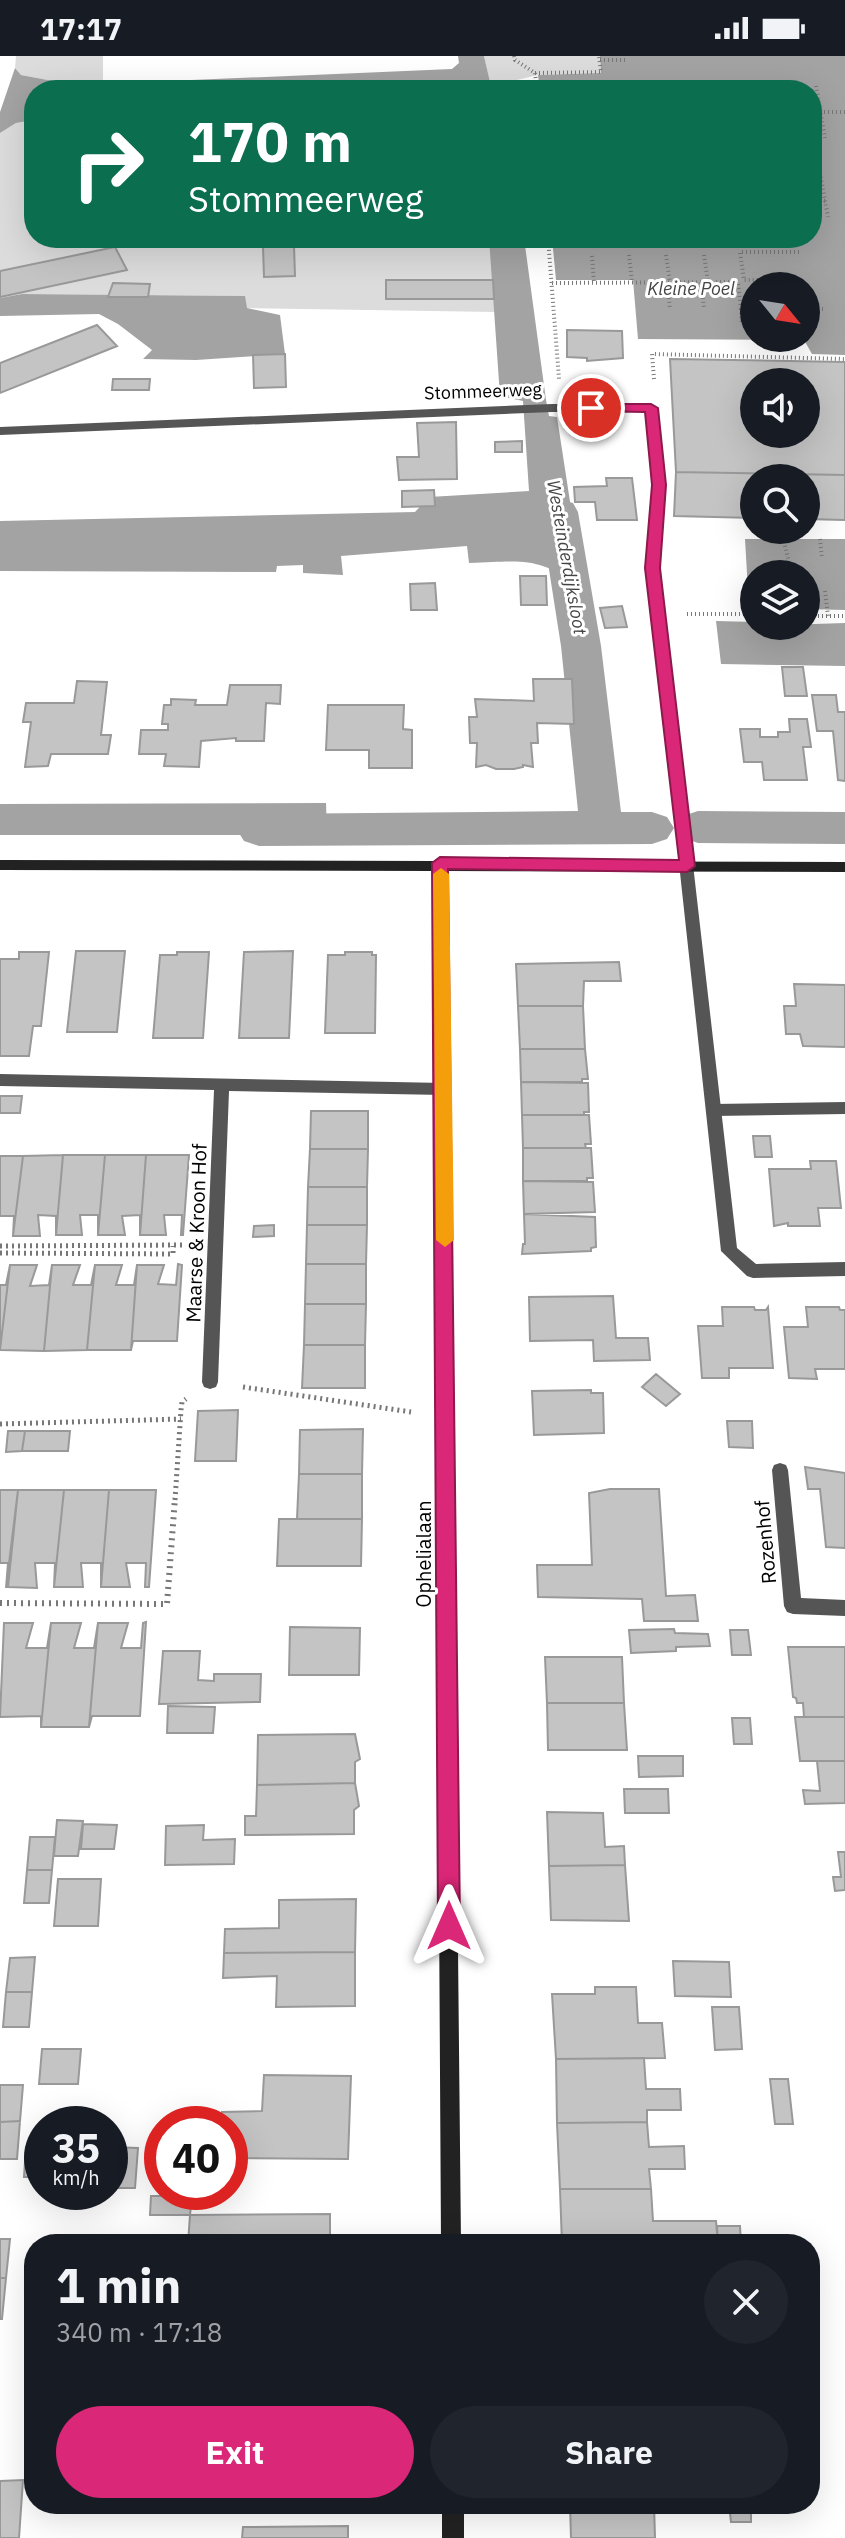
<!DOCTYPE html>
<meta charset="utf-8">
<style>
:root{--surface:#171b24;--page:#20242c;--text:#f1f3f6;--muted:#9ea1a6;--accent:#db2777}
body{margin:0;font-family:"IBM Plex Sans",sans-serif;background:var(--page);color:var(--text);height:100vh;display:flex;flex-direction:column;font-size:30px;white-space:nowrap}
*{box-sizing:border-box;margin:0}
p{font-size:26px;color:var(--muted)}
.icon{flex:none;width:44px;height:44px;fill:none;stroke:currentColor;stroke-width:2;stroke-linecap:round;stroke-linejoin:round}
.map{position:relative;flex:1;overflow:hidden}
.side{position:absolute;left:24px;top:2178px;width:796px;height:280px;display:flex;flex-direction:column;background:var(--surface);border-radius:32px;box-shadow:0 8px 32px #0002}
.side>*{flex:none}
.top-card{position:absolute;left:24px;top:24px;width:798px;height:168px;border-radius:32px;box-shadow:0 8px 32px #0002;background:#0b6e4f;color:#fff;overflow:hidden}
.needle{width:52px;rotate:120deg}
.controls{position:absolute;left:740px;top:216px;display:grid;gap:16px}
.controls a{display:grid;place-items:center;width:80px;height:80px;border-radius:50%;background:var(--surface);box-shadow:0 8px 32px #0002;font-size:40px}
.speed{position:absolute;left:24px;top:2050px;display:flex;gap:16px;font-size:40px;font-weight:700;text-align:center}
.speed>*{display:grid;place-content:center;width:104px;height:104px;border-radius:50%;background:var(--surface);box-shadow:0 8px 32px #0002;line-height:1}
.speed small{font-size:20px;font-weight:400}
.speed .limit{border:12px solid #d22;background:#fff;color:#111}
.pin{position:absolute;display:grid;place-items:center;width:68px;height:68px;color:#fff;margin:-34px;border:4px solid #fff;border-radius:50%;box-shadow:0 2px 8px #0007}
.me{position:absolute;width:88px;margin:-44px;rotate:0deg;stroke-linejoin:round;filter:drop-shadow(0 0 6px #0008)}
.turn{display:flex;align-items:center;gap:28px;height:168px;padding:0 32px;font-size:36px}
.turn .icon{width:104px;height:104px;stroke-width:2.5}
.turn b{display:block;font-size:56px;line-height:68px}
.round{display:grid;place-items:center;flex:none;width:84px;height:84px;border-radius:42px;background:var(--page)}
.overview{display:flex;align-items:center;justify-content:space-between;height:136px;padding:0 32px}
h1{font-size:48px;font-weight:700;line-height:60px}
.cta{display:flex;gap:16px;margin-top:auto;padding:16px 32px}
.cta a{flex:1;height:92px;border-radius:48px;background:var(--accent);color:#fff;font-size:32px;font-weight:700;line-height:92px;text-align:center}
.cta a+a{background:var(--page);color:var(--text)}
.status{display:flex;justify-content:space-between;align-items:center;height:56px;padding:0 40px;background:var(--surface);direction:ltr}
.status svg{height:22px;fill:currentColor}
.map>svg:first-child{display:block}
</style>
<div class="status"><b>17:17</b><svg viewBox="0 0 49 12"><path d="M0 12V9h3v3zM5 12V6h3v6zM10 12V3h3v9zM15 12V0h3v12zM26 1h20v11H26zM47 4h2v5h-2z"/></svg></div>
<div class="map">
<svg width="845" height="2482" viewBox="0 0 845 2482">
<rect width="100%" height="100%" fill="#fff"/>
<!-- green -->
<path fill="#dcdcdc" d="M16 0H103V27L73 29 21 19 15 12Z
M484 0H600L601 17 538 19 491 30Z
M34 64V182H489L496 256 246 252 244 240 22 238 0 242V77L16 67Z"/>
<!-- water -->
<path fill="#a3a3a3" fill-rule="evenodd" d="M458 0H484L491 30 506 28 507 34H34V64L16 67 0 77V56L15 12 21 19 74 29 452 13 459 7Z
M600 0H845V299L812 298 804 284 638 283 633 224H556L552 182H812V34H540L538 19 601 17ZM754 230H806V282H754Z
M489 182H524L546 344 549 360 557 361 583 530C534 500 525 505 469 507L467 490 341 500 343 519 303 517V509L277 510 276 516 0 515V465L415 456 429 441 529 435 523 345 500 340Z
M22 238 245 240 247 252 280 259 285 298 196 304 143 303 152 294 118 268 99 258 0 260V242Z
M745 483H845V554L806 553V518H754V552H749Z
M716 565 754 566V570L845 567V610L721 608Z
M326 747 327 779H0V748Z"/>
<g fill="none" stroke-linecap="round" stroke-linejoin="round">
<!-- canal -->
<path fill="#a3a3a3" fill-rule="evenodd" d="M559 443 573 447 578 456 601 590 621 756H652L667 761 674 772 667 783 652 788 259 790 244 785 237 774 244 763 259 758 578 755 561 590 540 456 545 447Z
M698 755 845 756V788L698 787 683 782 676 771 683 760Z"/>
</g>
<!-- building -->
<path fill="#c4c4c4" stroke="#999" stroke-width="2" fill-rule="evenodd" d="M294 190 295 220 264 221 263 191Z
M115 191 127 214 0 241V215Z
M386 224H493L494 243H386Z
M113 227 150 228 148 241H108Z
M97 269 117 290 0 337V307Z
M567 274 622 275 623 302 587 305V302L567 301Z
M285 298 286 331 254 332 253 299Z
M670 303 845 306V419L676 416ZM754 326H806V378H754Z
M113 323H150L149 334H112Z
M456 366 457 423 399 424 397 401H419L417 367Z
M522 385V396H495V386Z
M676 416 845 419V464L806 463V422H754V462L674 460Z
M606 422H632L637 464H597L595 446H575L574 431 607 430Z
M434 434 435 450 402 451V435Z
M520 520H546L547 549H521Z
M435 527 437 554H411L410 528Z
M622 550 627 571 605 572 600 552Z
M782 611H803L807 640H785Z
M533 623H572L574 668 537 667 538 687H531L533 711 523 709V711L514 713H496L486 709 476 711 477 687H470L469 661H477L475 643 534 645Z
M77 625 107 626 101 679H111L108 698H51L48 710 25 711 31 666H23L26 647H74Z
M230 629H281L280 648 266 647 264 685H236V682L201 685 199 711 164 710 166 698H139L141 674H168V668H162L164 649H171V643L196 644 195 649H227Z
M812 639H836L838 656H845V725L838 724 833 675H817Z
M328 649H404L403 673 412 674V712H369V694H326Z
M789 663H807L811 691H803L807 724H764L762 706H744L740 673H760V681H778V676H790Z
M76 895H125L117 976H67Z
M293 895 289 982H239L244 896Z
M19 896H49L41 970H33L29 1000H0V903H19Z
M177 896H209L203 982H153L160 899H177Z
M345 896H372V899H376L375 977H325L328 899H345Z
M619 906 621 925H584L583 950H518L516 908Z
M794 928 845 929V991L803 990 800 978H786L784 950H796Z
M518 950H583L585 993H520Z
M520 993H585L588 1023H582V1026H521Z
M521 1026 588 1027 589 1056H584V1059H522Z
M0 1040H22L20 1057H0Z
M311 1055H368V1093H310Z
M522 1059H589L591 1088H585L586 1092H523Z
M753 1080H770L772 1101H755Z
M523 1092H591L593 1122H587V1125H523Z
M310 1093H368L367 1131H308Z
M63 1099 56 1179V1160L38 1159 40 1180H13L23 1100Z
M63 1099H105L98 1179V1159H80L82 1179H56Z
M105 1099H146L140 1179V1159L122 1160 125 1179H98Z
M146 1099H189L183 1179H181L182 1159H164L166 1179H140Z
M0 1100H23L13 1180 14 1160H0Z
M810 1105H836L841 1152H818L820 1170H788V1167L774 1170 769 1113H811Z
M523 1125 593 1126 595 1156 524 1158Z
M308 1131H367V1169H307Z
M524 1158 595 1161 596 1191 591 1192V1195L522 1198 523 1188H525Z
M274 1169V1180L253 1181 254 1170Z
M307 1169H367L366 1208H306Z
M178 1208 182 1209 177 1285H133L131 1294 137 1209H164L158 1228 176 1229Z
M306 1208H366V1248H305Z
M10 1209H37L30 1230 49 1229 52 1209 44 1295 0 1294Z
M10 1209 0 1294V1229H6Z
M52 1209H80L73 1229H91L95 1209 87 1294 44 1295Z
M95 1209H122L116 1229H134L137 1209 131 1294H87Z
M613 1240 616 1282H648L650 1304 594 1305 593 1284 530 1285 529 1241Z
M305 1248H366L365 1289H304Z
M722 1251H754L755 1254H766L768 1251 773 1312H729V1322H702L698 1270H723Z
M806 1251H839L840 1254H845V1313H815L817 1323 789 1322 784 1271H808Z
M304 1289H365V1332H302Z
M656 1318 680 1338 666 1350 642 1331Z
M591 1334V1337H603L604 1377 534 1379 532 1335Z
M238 1354 236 1405H195L198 1355Z
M727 1365H752L753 1392 729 1391Z
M363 1373 362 1418H299L300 1374Z
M8 1375H25L22 1395 6 1396Z
M25 1375H70L68 1395H22Z
M805 1411 845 1417V1492L826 1491 820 1433H808Z
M299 1418H362V1463H297Z
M610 1433H659L666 1540 695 1539 698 1565H644L642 1543 538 1541 537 1509H592L589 1437Z
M0 1434H18L6 1532 8 1507H0Z
M18 1434H64L54 1531 55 1507H35L37 1532 8 1531Z
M64 1434H109L101 1531V1507H81L83 1531H54Z
M109 1434H156L149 1531H145L146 1507H126L130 1531H101Z
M279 1463H362L361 1510H277Z
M146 1566 140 1660H92L89 1671 98 1567H128L121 1592H141L143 1567Z
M4 1567H33L26 1592H47L51 1567 41 1671V1660L0 1661Z
M51 1567H81L74 1592H94L98 1567 89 1671H41Z
M290 1571 360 1572 359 1619H289Z
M674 1573 675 1577 708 1578 710 1590 676 1591V1595L631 1597 629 1574Z
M730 1574H748L751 1599H732Z
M788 1591H845V1661H804L803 1647H797L796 1642 793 1641Z
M163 1595H200L198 1624 214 1625V1618H261L260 1646 159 1648Z
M545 1601H622L624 1647H547Z
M547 1647H624L627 1694H548Z
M168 1650 215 1651 213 1677H167Z
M795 1661H845V1705H800Z
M732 1662H750L752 1688H734Z
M355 1678 360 1703 355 1706V1727L257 1729 258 1679Z
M638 1700H683V1720L639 1721Z
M817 1705H845V1747L805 1748 803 1734 820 1735Z
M355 1727 359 1750 354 1754V1778L245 1779V1760H256L257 1729Z
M624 1733H668L669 1757H625Z
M547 1756 603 1757 605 1791 624 1790 625 1809 549 1810Z
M57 1764 83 1765 78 1800H54Z
M83 1768 117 1769 114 1793H81Z
M204 1769 203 1784 235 1783 234 1808 165 1809 166 1770Z
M30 1781H55L52 1814H27Z
M838 1796H845V1834L835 1835 833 1821H841Z
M625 1809 629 1865 551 1864 549 1810Z
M27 1814H52L49 1847H24Z
M58 1823H101L98 1870H54Z
M356 1843 355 1896 224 1897 225 1873 279 1872V1844Z
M355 1896V1950L276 1951 277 1920 223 1922 224 1897Z
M35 1901 32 1936H6L10 1902Z
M673 1905 729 1906 731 1941 675 1940Z
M595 1931H636L638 1967H662L665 2002 556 2003 552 1938H595Z
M6 1936H32L29 1971H3Z
M712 1951H739L742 1993 715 1994Z
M42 1993H81L78 2028H39Z
M644 2002 646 2033H680L681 2054H647V2066L557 2067 556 2003Z
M264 2019 351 2020 348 2103 230 2102V2068H221L222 2056 262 2055Z
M770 2023H788L793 2068H775Z
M0 2029H23L20 2065 0 2066Z
M20 2065 17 2103H0V2066Z
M647 2066 649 2091 684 2090 685 2113H649L651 2133H560L557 2067Z
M26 2091H42V2121H24Z
M110 2091 138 2092 135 2132H110Z
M560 2133H651L653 2165H716L718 2188H562Z
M151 2140H192L190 2159H150Z
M330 2158V2188H188L190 2159Z
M717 2170H740L741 2188H718Z
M0 2183H10L6 2222H0Z
M0 2222H6L2 2263H0Z
M23 2424 19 2482H0V2425Z
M570 2448H654L655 2482H571Z
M729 2448H770L771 2455 751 2456V2466H731Z
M348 2470V2482H242L243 2471Z"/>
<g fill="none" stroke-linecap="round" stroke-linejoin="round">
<!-- path-far2 -->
<path stroke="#777" stroke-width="4" stroke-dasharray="1 3" stroke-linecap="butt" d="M514 0 515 4 535 17 537 34
M600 4H626
M535 17 601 16 599 0
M816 30 825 82
M812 56H845
M820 117 828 161
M812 145H825
M548 182 559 323
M799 196H740L744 224H803
M629 199 632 226
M666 199 670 226
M704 199 708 226
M592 200 594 227
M667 226 670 253
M701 226 704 252
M552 227 738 226 741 253H754
M741 253 742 269
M806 253H823
M654 323 652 298 845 303
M783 482 789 506
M820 483 822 502
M825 535 828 560
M687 558H754
M806 560H845"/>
<!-- path-far1 -->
<path stroke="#777" stroke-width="5" stroke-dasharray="2 4" stroke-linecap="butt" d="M0 1190 183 1189
M0 1197 173 1198V1190
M243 1331 411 1356
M0 1368 181 1363
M175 1444 181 1354 182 1346 186 1343"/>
<!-- path -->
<path stroke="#777" stroke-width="6" stroke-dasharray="2 5" stroke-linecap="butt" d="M0 1547 167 1548 175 1442"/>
<!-- lane -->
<path fill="#555" fill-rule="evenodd" d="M845 1046V1058L714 1060 706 1054 714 1048Z"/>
<!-- street -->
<path fill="#555" fill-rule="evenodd" d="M552 348H651L657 352 665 429 659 512 737 1192 756 1208 845 1206V1220L753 1222 747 1220 721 1195 647 512 653 429 645 356H552L0 379V371Z
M0 1018 444 1027 452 1033 444 1039 229 1035 218 1326 216 1331 210 1333 204 1331 202 1326 214 1034 0 1030Z
M780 1407 786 1409 788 1414 801 1542 845 1544V1560L793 1558 787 1556 784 1550 772 1414 774 1409Z"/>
<!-- secondary -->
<path fill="#222" fill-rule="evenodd" d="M440 802 446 805 845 806V816L447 815 461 2188H441L433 815 0 814V804L434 805Z
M442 2448H464V2482H442Z"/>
</g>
<!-- route -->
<path fill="#db2777" stroke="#8e194d" stroke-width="2" d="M591 348H651L658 352 666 429 660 512 695 810 687 816 448 813 460 1870 457 1878 449 1881 442 1878 438 1870 432 807 440 801 679 804 645 512 652 429 645 356 586 355 584 352Z"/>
<!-- slow -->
<path fill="#f59e0b" d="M441 812 449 818 454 1184 445 1191 436 1184 433 818Z"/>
<g text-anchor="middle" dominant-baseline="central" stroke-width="6" stroke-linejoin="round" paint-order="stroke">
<!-- far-water labels -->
<g font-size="18" font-style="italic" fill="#444" stroke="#fff">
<text x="691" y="232">Kleine Poel</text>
<text transform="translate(567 501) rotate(80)">Westeinderdijksloot</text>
</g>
<!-- far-street labels -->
<g font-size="18" fill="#000" stroke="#fff">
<text transform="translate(483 335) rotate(-2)">Stommeerweg</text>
</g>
<!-- street labels -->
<g font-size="20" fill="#000" stroke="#fff">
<text transform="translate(196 1177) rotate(-88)">Maarse &amp; Kroon Hof</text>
<text transform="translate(765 1486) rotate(-95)">Rozenhof</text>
<text transform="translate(423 1498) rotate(-90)">Ophelialaan</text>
</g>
</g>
</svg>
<div class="controls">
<a><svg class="needle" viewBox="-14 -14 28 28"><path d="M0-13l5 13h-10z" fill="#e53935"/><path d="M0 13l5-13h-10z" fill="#9ea1a6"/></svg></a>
<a><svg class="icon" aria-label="sound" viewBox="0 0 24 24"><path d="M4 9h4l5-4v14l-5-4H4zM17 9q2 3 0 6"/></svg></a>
<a><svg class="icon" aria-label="search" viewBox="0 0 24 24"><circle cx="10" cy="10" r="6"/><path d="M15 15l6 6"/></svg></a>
<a><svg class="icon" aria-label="layers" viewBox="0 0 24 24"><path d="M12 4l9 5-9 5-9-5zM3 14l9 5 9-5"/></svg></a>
</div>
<div class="speed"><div>35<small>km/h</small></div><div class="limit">40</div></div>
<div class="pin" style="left:591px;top:352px;background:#d93025"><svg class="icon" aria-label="arrive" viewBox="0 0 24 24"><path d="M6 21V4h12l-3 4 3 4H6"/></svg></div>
<svg class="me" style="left:449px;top:1870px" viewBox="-20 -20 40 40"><path d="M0-17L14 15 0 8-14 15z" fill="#db2777" stroke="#fff" stroke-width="4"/></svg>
<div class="top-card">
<div class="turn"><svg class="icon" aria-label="right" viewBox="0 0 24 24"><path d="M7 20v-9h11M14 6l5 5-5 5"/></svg><div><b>170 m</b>Stommeerweg</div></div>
</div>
<section class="side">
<div class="overview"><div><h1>1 min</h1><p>340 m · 17:18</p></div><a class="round"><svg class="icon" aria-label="close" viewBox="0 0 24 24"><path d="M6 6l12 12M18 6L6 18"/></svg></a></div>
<div class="cta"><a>Exit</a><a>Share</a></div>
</section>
</div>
